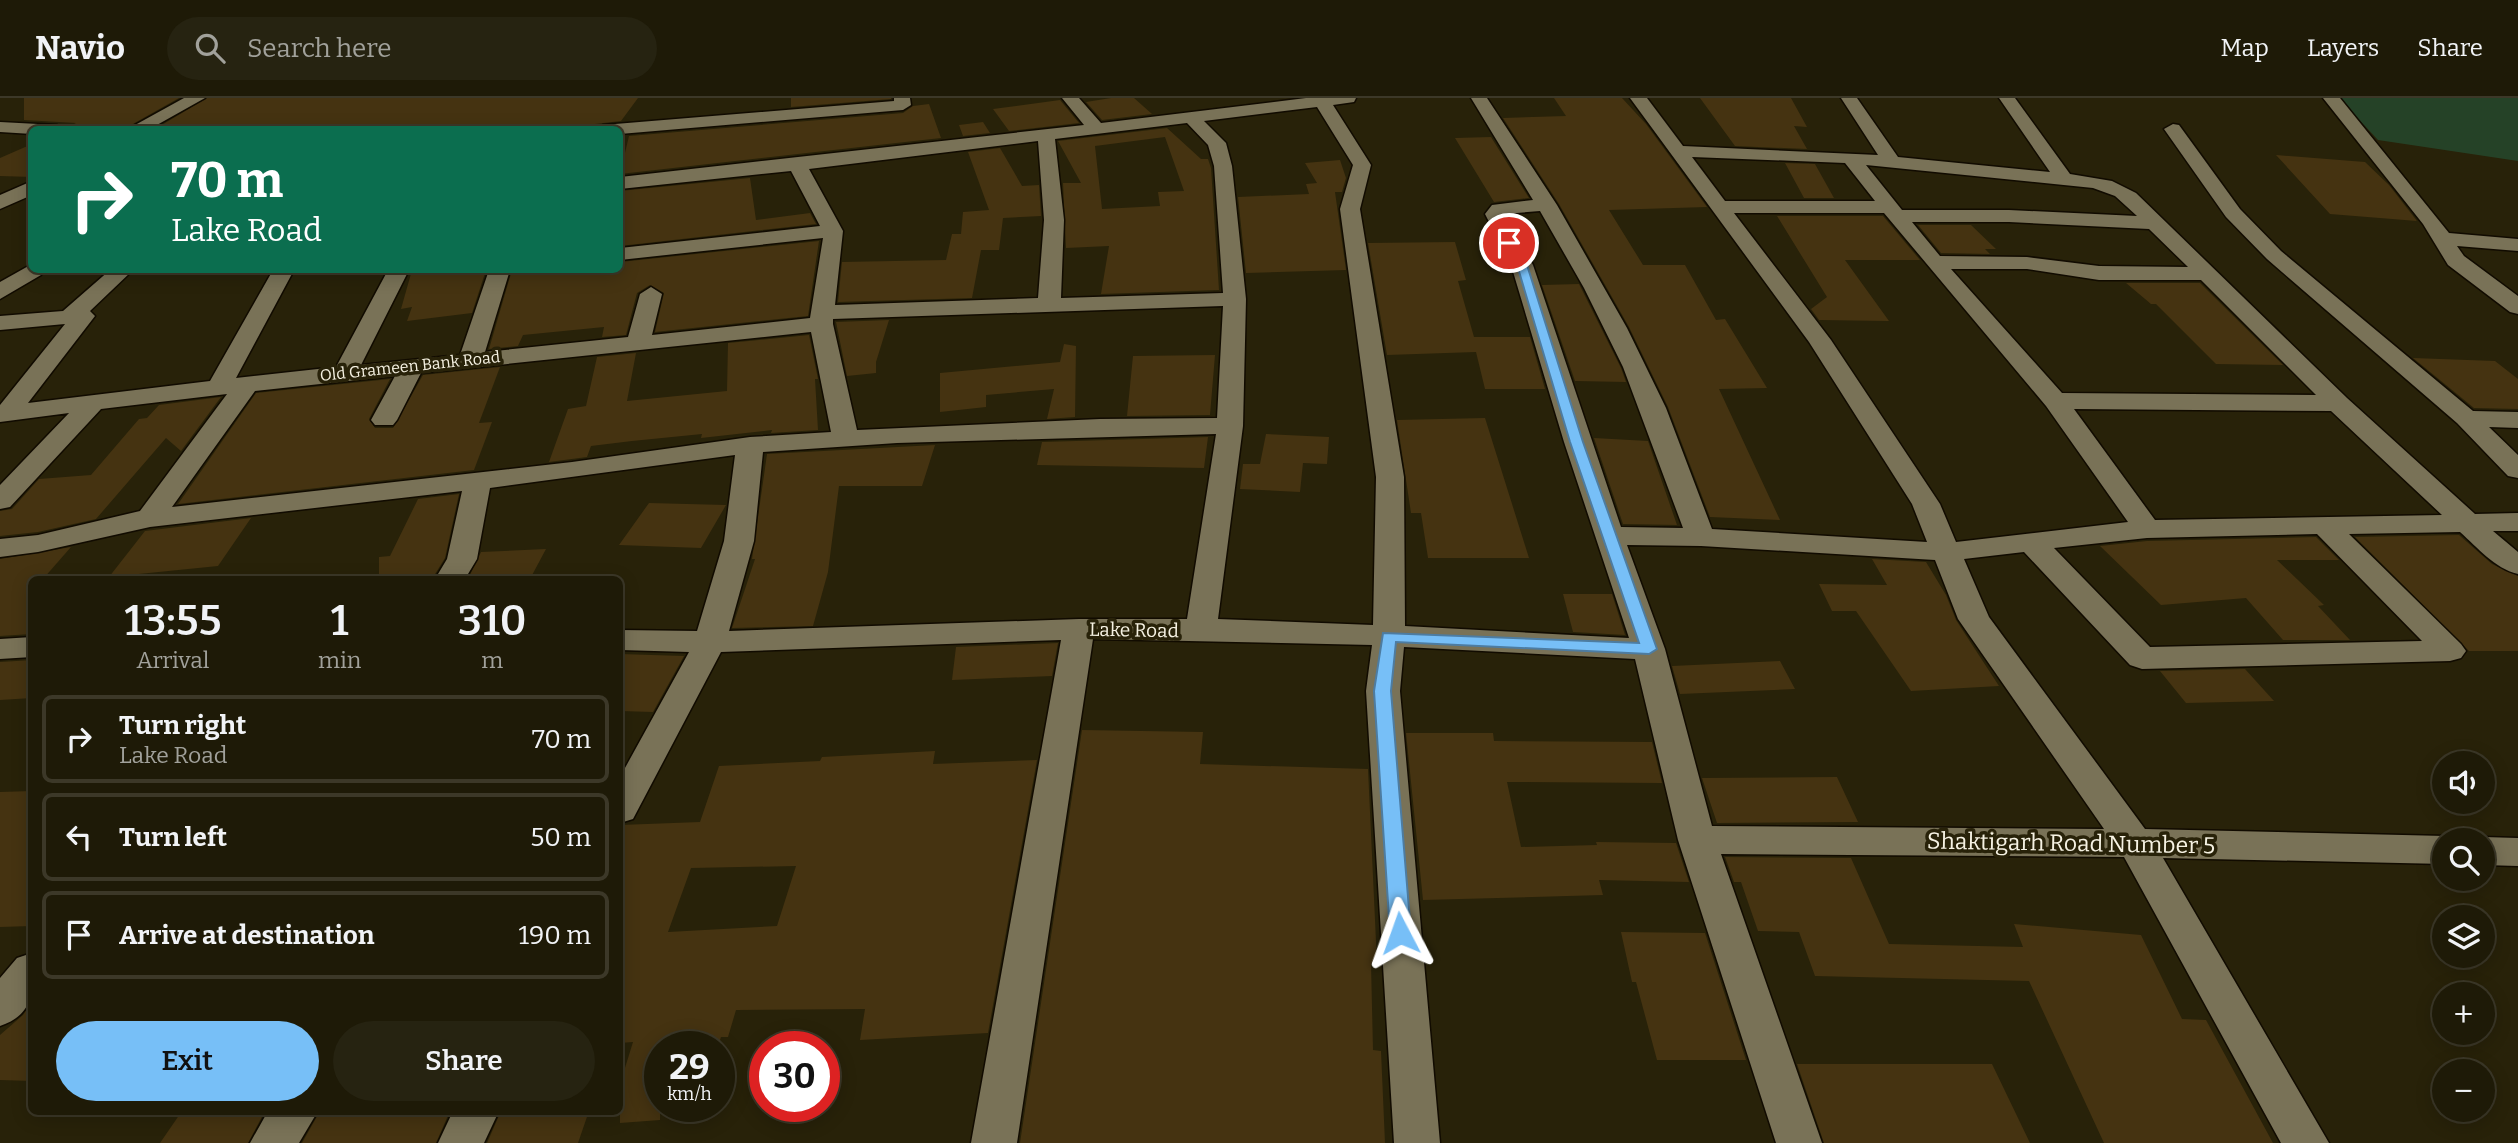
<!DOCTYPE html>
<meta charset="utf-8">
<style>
:root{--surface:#1e1a07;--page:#262311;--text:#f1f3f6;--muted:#a1a19b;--line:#3c3828;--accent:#77bff7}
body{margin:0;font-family:Bitter,serif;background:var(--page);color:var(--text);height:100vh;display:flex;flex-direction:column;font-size:26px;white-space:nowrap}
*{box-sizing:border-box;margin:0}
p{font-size:23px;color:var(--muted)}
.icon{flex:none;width:38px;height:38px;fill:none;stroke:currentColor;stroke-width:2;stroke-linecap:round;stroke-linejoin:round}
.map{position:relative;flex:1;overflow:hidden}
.sheet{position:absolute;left:28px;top:478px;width:595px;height:539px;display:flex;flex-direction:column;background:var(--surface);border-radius:10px;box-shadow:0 4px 18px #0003,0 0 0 2px var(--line)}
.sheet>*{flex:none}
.guide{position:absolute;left:28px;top:28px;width:595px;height:147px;border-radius:10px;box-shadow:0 4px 18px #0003,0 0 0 2px var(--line);background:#0b6e4f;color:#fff;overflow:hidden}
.buttons{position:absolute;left:2432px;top:653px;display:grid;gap:14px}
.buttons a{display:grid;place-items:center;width:63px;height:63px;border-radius:50%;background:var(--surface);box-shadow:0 4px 18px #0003,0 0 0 2px var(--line);font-size:35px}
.speed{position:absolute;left:644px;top:933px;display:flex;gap:14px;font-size:35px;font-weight:700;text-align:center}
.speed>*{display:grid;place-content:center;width:91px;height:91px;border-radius:50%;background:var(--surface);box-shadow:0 4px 18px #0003,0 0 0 2px var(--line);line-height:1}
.speed small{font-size:18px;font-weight:400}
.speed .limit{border:10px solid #d22;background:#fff;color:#111}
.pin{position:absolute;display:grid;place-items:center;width:60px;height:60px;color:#fff;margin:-30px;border:4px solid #fff;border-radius:50%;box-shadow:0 2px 7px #0007}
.me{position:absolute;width:77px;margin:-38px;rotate:356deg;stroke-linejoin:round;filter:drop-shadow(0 0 5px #0008)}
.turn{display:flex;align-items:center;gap:24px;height:147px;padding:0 28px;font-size:32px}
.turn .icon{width:91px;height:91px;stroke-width:2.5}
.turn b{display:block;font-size:49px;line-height:60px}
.eta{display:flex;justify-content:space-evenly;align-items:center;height:119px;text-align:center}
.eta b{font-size:42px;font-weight:600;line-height:49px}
.action{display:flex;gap:14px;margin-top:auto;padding:14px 28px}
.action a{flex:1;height:80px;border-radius:42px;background:var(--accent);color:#111;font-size:28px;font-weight:600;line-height:80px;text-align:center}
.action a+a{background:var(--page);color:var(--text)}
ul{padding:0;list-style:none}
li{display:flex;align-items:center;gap:21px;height:88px;margin:0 14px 10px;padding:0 14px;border:4px solid var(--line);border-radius:10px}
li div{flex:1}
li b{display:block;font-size:26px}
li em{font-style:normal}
header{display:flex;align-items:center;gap:42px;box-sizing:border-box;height:98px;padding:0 35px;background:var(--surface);border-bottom:2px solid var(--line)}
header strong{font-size:33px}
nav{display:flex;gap:38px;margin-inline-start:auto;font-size:24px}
.search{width:490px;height:63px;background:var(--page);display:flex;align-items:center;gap:18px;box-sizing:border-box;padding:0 24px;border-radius:38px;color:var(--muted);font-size:26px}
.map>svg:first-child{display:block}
</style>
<header>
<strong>Navio</strong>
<div class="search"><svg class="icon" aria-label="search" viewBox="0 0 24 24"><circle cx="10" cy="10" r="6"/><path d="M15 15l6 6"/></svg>Search here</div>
<nav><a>Map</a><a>Layers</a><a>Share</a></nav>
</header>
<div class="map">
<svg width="2518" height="1045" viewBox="0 0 2518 1045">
<rect width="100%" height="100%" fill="#282209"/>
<!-- green -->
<path fill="#254227" d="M2339 0H2518V63L2378 42Z"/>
<!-- building -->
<path fill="#453311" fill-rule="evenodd" d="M24 0H179L124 31 66 30 76 25 24 22Z
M207 0H638L621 23 543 32 155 31Z
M791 0H891V1L791 9Z
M1111 0H1134L1152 16 1102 22 1086 4Z
M1554 0H1622L1646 26 1707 109 1609 112 1643 167H1685L1716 222 1725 221 1767 290 1719 291 1780 422 1710 419 1668 309 1629 229 1559 106 1503 20 1566 18Z
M1700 0H1791L1807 29 1794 28 1807 51 1735 48Z
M1060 2 1079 25 1009 33 993 11Z
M929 6 941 40 620 76 629 38 903 15 913 8Z
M983 24 990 35 963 38 959 27Z
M1167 30 1201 61H1208L1211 70 1219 192 1101 196 1109 148 1066 150 1063 85H1081L1058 43ZM1165 39 1184 93 1158 94 1160 108 1102 111 1095 48Z
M1491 39 1529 100 1494 104 1455 40Z
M32 46V79L0 78V60Z
M1000 50 1022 88 1039 87 1041 118 1003 120 999 152H981L972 200 838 204 842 164 946 162 952 136H961L963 114 989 112 968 54Z
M2276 57 2365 64 2389 87 2417 123 2330 116Z
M1340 62 1346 80 1342 94H1335L1346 172 1246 175 1238 99 1309 96 1306 86 1317 85 1305 65Z
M1785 65 1815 66 1834 100H1804Z
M750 80 756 122 810 115 816 126 620 148V93Z
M1777 118H1883L1920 162H1845L1889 223 1819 222 1811 211 1827 199Z
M1918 127H1971L1996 151H1985L1990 156 1941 155Z
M819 143 808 218 655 234 664 195 650 187 637 195 626 237 602 239 604 229 523 237 518 248 489 251 512 172H620V164Z
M1455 144 1466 182 1458 183 1474 239H1530L1545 291H1485L1476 254 1387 257 1368 145Z
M412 172H486L472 215 407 223 412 209 401 211Z
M2126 185H2200L2283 267 2216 266 2156 206H2151Z
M1579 186 1621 270 1626 284 1575 283 1542 187Z
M889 222 876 264V275L847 278 836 224Z
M809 237 818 281H815L818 332 771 335 772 332 701 340 702 336 632 343 591 348 587 359 549 364 568 311 586 308 597 259 636 255 627 303 727 293 728 245Z
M1064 246 1076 248 1075 319 1047 321 1054 291 986 297V309L940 314V275L1060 264Z
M1215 257 1210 317 1127 318 1133 258Z
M2413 260 2495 263 2518 281V311L2474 310Z
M500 269 479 325 492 324 474 372 178 406 256 295 390 281 369 321 375 330H393L423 277Z
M221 299 181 353 166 340 96 421 38 434 0 438V413L12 411 39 381 91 377 139 321 147 320 159 307Z
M1485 320 1529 460H1428L1421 415H1411L1397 322Z
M1266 336 1329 339 1327 366 1303 365 1300 394 1240 391 1243 366H1260Z
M1208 339 1204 370 1037 367 1042 344Z
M1594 340 1648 343 1677 427 1623 426Z
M935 347 922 388H839L828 474 813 528 732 530 755 461H752L767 356Z
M459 396 445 460 432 481H379V459L390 458 418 401Z
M649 405 726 407 701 450 619 447Z
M251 420 218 468 109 479 145 433Z
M2459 437 2492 466 2518 478V553H2469L2355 439Z
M2316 439 2339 462H2277L2324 507 2318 508 2350 542H2283L2246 500 2161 507 2100 448 2147 443Z
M71 449 43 481H32V536L0 538V461Z
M546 451 530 481H468L481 454Z
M1872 461 1926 464 1946 497 1956 522 1999 588 1911 593 1856 513H1832L1819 486 1887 487Z
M1563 496H1612L1625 537 1573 534Z
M1058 545 1052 578 952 582 956 549Z
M620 556 684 558 653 614 620 613Z
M32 562V600L0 602V564Z
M1780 563 1795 591 1680 596 1672 568Z
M2245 571 2274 603 2186 605 2160 573Z
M1082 632 1203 634 1200 666 1368 671 1377 865H1371L1373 952 1381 953 1385 1045H1020Z
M1406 635H1493L1494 643 1652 644 1662 685 1507 684 1521 749 1597 747 1596 744 1676 745 1689 784 1599 782 1603 797 1423 802Z
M935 653 933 666 1037 662 988 935 860 942 865 911 736 912 728 939H721L718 948H660V1022L620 1025V986L633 944 620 945V727L700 724 719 668 820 663 822 659ZM796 768 777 828 668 834 691 770Z
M1837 679 1858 724 1717 725 1702 680Z
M32 693V828L0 829V694Z
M1725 759 1851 760 1889 846 2023 849 2014 826 2141 837 2182 921 2206 922 2273 1045H2104L2029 883 1815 878 1799 834 1758 833 1741 784H1734Z
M1621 834 1705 835 1746 962H1657L1636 884H1632Z
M32 903V983L0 982V937L23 917Z
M1797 966H1992L2030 1045H1824Z
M182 1013H265L248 1045H160Z
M320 1013H450L436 1045H302Z
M501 1013H589L578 1045H487Z"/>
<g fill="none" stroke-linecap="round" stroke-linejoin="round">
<!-- street casing -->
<g stroke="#110b00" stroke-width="3">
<path id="street" d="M184 0H205L148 32H126Z
M894 0H910L911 7 903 12 620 36V32H595L603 27 894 3Z
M1062 0H1079L1101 25 1306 0H1356L1354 4 1333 7 1371 67 1360 111 1404 379 1405 528 1629 540 1564 344 1511 167 1485 116 1492 107 1533 102 1471 0H1487L1557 107 1627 230 1666 310 1712 431 1927 444 1912 406 1809 244 1630 0H1647L1683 48 1878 57 1841 0H1857L1898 59 2050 74 1999 0H2015L2070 76 2112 83 2136 95 2347 300 2475 416 2518 415V433H2493L2518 454V476C2494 470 2478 450 2460 434L2349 436 2461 546 2466 553 2461 560 2450 563 2142 571 2130 567 2024 454 1964 461 1989 519 2145 731 2445 738 2458 742H2445V766L2163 760 2329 1045H2281L2124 759 1721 756 1822 1045H1776L1678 742 1635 561 1404 549 1400 593 1440 1045H1394L1366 593 1372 547 1093 541 1017 1045H971L1061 542 721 554 633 721 620 725V679L689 554 620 552V532L697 533 724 443 735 357 490 390 477 461 465 481H435L447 461 462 393 150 429 38 454 0 459V441L38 437 140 413 227 296 101 311 10 409 0 411V387L69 315 0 324V307L65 226 0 232V218L63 213 110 172H133L90 213 95 218 28 305 210 283 273 172H294L236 280 336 269 388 172H409L361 267 460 257 489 172H510L485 254 628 239 640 196 651 189 662 196 652 237 810 220 823 140 620 162V150L820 128 791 73 620 91V79L1084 27ZM1317 9 1353 67 1340 111 1376 379 1373 527 1218 521 1243 328 1246 201 1232 68 1226 45 1204 23ZM1187 25 1208 47 1214 68 1223 195 1061 200 1064 122 1055 41ZM1038 43 1044 122 1038 200 835 207 843 133 809 71ZM1692 59 1845 65 1875 103H1725ZM1866 67 2093 90 2115 98 2137 118 2009 112H1902ZM1540 113 1584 190 1623 269 1683 430 1621 429 1533 167 1505 116ZM1734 115H1884L2046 308 2128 424 1956 444 1940 406 1831 242ZM1912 124H2009L2149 131 2188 169 2099 168 2027 159 1940 158ZM1951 171H2027L2099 182H2201L2316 297 2062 295ZM1223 208 1217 320 1100 321 857 332 833 226V221ZM811 234 831 334 750 339 572 364 172 409 255 293 395 278 371 322 375 327H393L397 322 421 275ZM2074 311 2331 313 2442 417 2155 422ZM1216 336 1187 521H1079L729 533 754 443 763 354 897 345ZM2317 436 2422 543 2150 549 2054 450 2147 440ZM1627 447 1701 448 1935 462 1958 521 2104 731 1712 728 1665 551Z
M2323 0H2340L2449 135 2518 141V153L2457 148 2464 158 2518 198V216L2510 214 2448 167 2423 126Z
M0 24 57 27 65 32H32V36L0 34Z
M2173 26 2179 27 2240 111 2281 153 2473 313 2518 314V330L2489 329 2518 357V380L2508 378 2457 325 2267 161 2226 119 2164 31Z
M32 83V97L0 111V97Z
M32 166V172H43L41 177 0 201V184Z
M32 539V559L0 561V541Z
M2483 739 2518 740V768L2483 767V742H2472Z
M32 855C32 889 38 915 0 928V880L17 860Z
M268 1013H318L299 1045H250Z
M453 1013H499L484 1045H438Z"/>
</g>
<!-- street -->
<use href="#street" fill="#797257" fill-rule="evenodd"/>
</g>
<!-- route -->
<path fill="#77bff7" stroke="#4d7ca1" stroke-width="2" d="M1509 142 1513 143 1527 167 1583 344 1657 551 1649 556 1396 544 1391 593 1411 835 1408 841H1393L1390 835 1374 593 1383 535 1639 545 1570 344 1517 167 1504 145Z"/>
<g text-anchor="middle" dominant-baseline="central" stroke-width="7" stroke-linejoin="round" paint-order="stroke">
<!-- far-street labels -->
<g font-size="16" fill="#f6f2e3" stroke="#282209">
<text transform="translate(410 268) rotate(-6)">Old Grameen Bank Road</text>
</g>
<!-- street labels -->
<g font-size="19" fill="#f6f2e3" stroke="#282209">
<text transform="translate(1134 532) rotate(1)">Lake Road</text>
</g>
<!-- near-street labels -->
<g font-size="23" fill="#f6f2e3" stroke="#282209">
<text transform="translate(2071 745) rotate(1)">Shaktigarh Road Number 5</text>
</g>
</g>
</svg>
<div class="buttons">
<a><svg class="icon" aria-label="sound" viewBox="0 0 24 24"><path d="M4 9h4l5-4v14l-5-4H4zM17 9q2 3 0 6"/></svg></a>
<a><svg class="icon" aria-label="search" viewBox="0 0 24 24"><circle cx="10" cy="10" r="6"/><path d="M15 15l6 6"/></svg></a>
<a><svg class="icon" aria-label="layers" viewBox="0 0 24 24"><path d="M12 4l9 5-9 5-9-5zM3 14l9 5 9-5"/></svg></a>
<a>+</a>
<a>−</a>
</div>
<div class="speed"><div>29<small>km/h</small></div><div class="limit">30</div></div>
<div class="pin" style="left:1509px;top:145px;background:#d93025"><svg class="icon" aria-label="arrive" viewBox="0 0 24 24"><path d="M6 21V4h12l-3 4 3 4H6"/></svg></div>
<svg class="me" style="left:1400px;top:835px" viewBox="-20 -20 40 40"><path d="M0-17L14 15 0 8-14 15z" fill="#77bff7" stroke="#fff" stroke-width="4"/></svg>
<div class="guide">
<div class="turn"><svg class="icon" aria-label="right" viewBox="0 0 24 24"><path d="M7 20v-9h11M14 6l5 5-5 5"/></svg><div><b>70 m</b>Lake Road</div></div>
</div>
<section class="sheet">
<div class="eta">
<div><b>13:55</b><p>Arrival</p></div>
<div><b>1</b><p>min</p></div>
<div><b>310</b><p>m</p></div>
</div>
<ul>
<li><svg class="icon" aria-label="right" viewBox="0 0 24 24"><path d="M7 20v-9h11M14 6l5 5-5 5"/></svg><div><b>Turn right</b><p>Lake Road</p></div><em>70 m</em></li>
<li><svg class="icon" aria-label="left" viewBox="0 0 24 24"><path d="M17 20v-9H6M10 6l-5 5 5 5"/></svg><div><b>Turn left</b></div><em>50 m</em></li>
<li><svg class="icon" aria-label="arrive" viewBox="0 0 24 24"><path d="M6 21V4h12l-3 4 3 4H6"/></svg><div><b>Arrive at destination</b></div><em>190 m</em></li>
</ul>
<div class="action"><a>Exit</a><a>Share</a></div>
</section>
</div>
